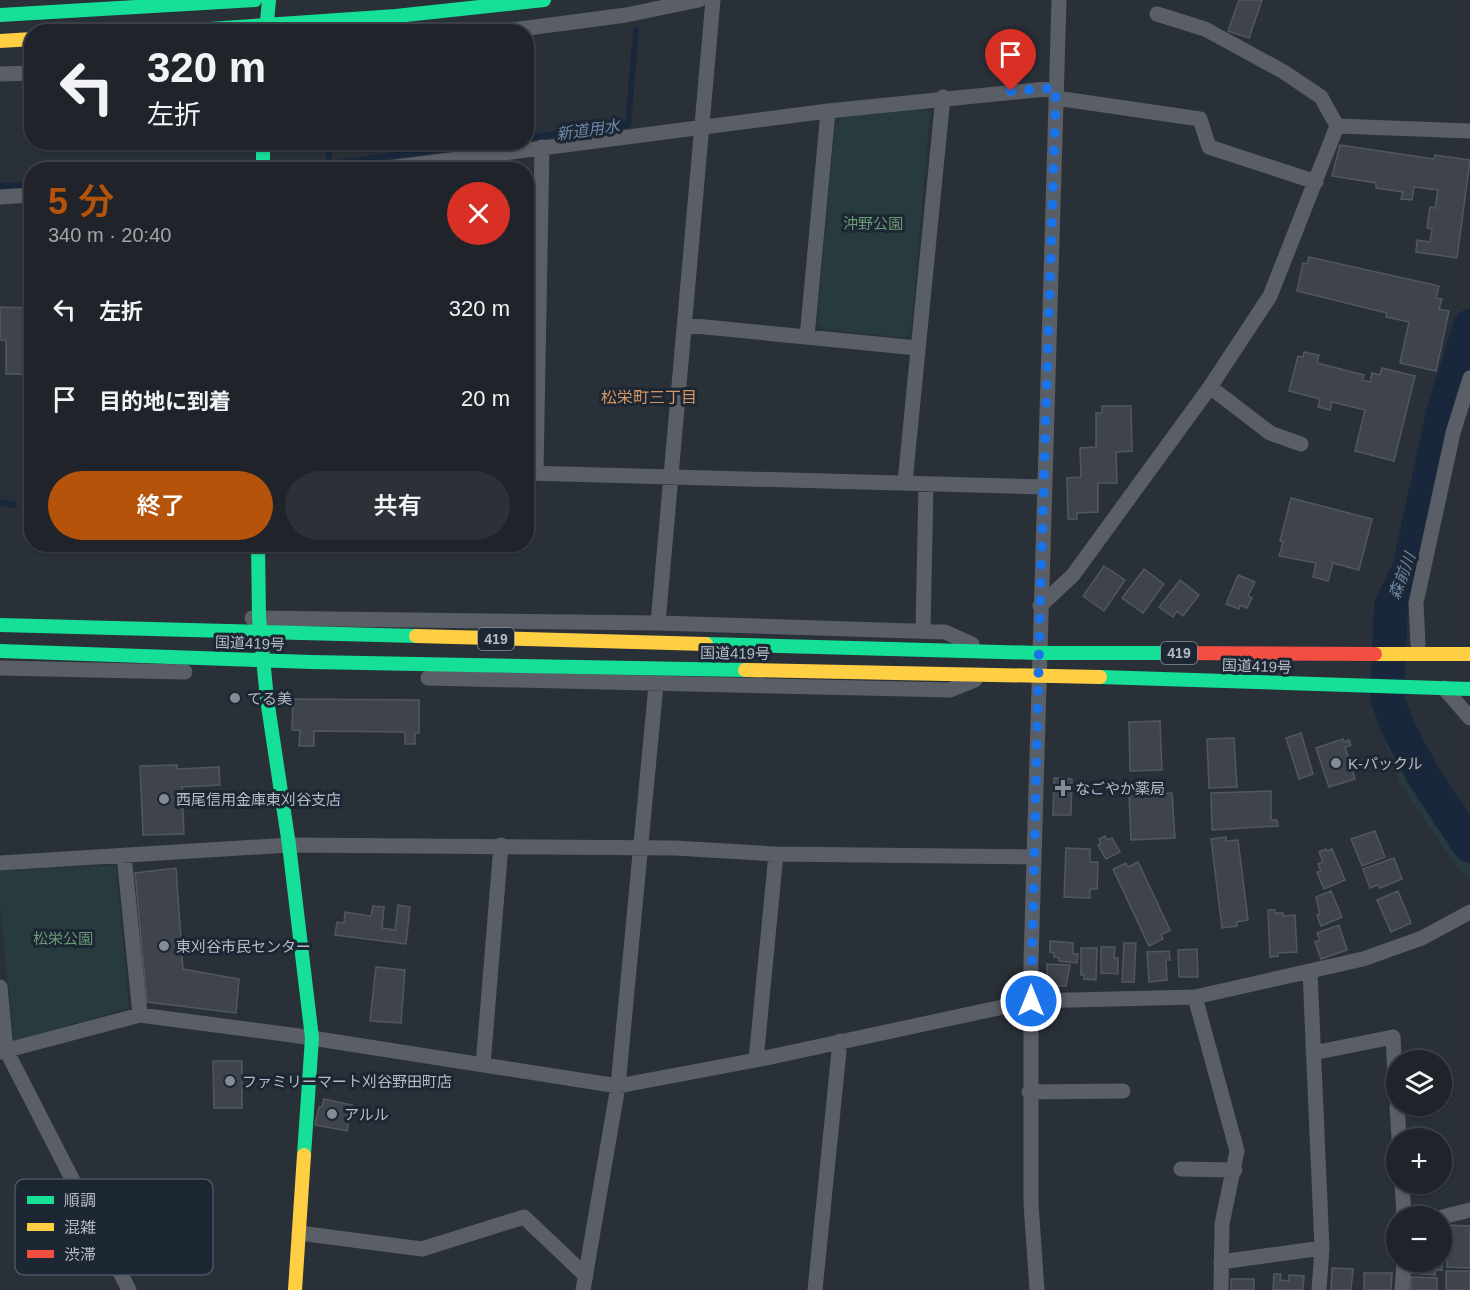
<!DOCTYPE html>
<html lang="ja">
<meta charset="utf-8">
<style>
:root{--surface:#20242a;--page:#2d3036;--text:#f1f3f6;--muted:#a2a4a8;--line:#3d4147;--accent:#b45309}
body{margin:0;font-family:Arial,"Noto Sans JP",sans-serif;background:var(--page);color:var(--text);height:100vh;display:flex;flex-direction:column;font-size:22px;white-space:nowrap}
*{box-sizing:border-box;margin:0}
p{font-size:20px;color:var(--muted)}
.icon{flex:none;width:33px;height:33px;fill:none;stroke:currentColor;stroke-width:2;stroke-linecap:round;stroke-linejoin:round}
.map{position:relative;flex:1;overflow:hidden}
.panel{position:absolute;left:24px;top:162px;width:510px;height:390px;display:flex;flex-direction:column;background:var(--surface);border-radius:24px;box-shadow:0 2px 4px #0004,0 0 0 2px var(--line)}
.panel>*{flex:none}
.top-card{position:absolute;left:24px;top:24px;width:510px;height:126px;border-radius:24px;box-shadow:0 2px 4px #0004,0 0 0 2px var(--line);background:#20242a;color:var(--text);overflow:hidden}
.fabs{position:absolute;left:1386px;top:1050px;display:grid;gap:12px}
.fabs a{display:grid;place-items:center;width:66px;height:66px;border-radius:50%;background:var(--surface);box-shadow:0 2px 4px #0004,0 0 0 2px var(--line);font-size:30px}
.pin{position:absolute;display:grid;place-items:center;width:51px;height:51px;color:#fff;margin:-62px -26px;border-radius:50% 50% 50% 0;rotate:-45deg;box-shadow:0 0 6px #0007}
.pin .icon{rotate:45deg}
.me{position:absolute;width:66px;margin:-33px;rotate:0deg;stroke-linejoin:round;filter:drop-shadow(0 0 4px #0008)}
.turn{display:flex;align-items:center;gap:21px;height:126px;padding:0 24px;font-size:27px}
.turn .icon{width:78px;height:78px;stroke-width:2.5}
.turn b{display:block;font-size:42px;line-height:51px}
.round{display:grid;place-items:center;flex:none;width:63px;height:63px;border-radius:32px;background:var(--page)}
.overview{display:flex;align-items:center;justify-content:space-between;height:102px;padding:0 24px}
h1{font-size:36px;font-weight:600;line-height:45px;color:var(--accent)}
.button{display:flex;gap:12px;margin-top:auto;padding:12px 24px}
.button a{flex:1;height:69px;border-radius:36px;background:var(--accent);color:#fff;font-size:24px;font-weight:600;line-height:69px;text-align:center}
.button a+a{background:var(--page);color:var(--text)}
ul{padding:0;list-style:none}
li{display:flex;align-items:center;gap:18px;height:90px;padding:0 24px}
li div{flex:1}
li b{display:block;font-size:22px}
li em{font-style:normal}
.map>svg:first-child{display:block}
</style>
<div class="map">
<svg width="1470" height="1290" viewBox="0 0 1470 1290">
<rect width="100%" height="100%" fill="#2a3038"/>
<!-- green -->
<path fill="#273a3e" d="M925 106 930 114 911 333 904 338 822 329 817 322 835 124 843 117Z
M1374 714 1391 722 1421 778 1470 851V878L1459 871 1400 783Z
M116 865 129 1008 14 1041 0 904V871Z"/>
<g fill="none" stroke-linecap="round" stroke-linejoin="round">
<!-- stream -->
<path stroke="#19273c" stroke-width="6" d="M526 138 628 125 636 30
M329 142V158
M285 170 492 142
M0 186 32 185
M0 502 14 505"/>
<!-- river -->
<path stroke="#19273c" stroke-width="34" d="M1470 326 1443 413 1409 569 1391 606 1387 697 1397 726 1423 775 1470 846"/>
</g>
<!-- building -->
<path fill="#3f444c" stroke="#52575f" stroke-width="1.5" d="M1239 0H1262L1249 38 1228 31Z
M1340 145 1434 159 1435 155 1470 160 1457 258 1416 252 1417 240 1430 242 1432 229 1427 228 1430 207 1435 208 1438 190 1414 187 1412 200 1401 199 1403 192 1376 188V183L1332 176Z
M1309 257 1439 286 1436 298 1442 299 1439 309 1449 311 1436 371 1400 363 1409 322 1386 317 1387 313 1297 291 1303 263 1307 264Z
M0 307 32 308V374H6V340H0Z
M1304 352 1319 355 1317 363 1364 375 1362 380 1370 382 1372 373 1380 375 1382 368 1415 376 1394 461 1355 451 1365 410 1332 402 1330 410 1318 407 1320 399 1289 391 1298 356 1303 357Z
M1102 406H1131L1132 451 1116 452 1117 483H1098V512L1077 513V519H1068L1067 478 1081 477 1080 448 1096 447V413H1102Z
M1291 498 1372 519 1359 570 1333 563 1328 581 1313 577 1316 563 1279 556 1283 542 1280 541Z
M1104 566 1125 580 1104 611 1083 596Z
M1144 569 1164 584 1143 613 1122 598Z
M1238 575 1255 582 1248 596 1252 598 1247 608 1240 605 1239 609 1226 604Z
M1180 580 1199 595 1183 616 1177 611 1173 617 1159 607Z
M293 699 419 700V733H415V744H405V732L314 731V746H299L300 730H292Z
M1160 721 1162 770 1130 771 1129 722Z
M1301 733 1313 774 1299 779 1286 738Z
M1234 738 1237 787 1209 788 1207 739Z
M1343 739 1344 742 1349 740 1351 745 1345 747 1355 779 1329 787 1316 748Z
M177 765V769L219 767 220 785 182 787 184 834 143 835 140 766Z
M1054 778 1072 779 1071 815H1053Z
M1271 791V820H1277L1278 826 1212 830 1211 793Z
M1172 793 1175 838 1131 840 1129 795Z
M1375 831 1385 857 1362 866 1351 839Z
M1105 836 1107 840 1112 838 1120 852 1106 859 1098 845 1101 844 1099 839Z
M1226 837V841L1238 840 1248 920 1237 922V926L1222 928 1211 839Z
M1066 848 1090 849V862H1098L1097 889H1090V898L1064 897Z
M1326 849 1327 851 1332 849 1345 880 1324 889 1317 872 1321 871 1318 864 1323 862 1319 852Z
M1394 858 1402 879 1380 888 1378 885 1370 888 1363 869Z
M1138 862 1170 930 1161 935 1163 939 1149 946 1113 869 1126 863 1128 867Z
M176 868 183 969 239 979 236 1013 147 1002 135 873Z
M1331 891 1342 917 1321 926 1317 915 1320 914 1316 897Z
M1398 891 1411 923 1391 932 1377 900Z
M398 905 410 907 406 944 335 935 337 922 344 923 345 912 371 916 373 906 384 907 382 928 395 930Z
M1268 910H1275V913H1283V916L1295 915 1297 952 1278 953V956L1270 957Z
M1339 925 1347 950 1321 959 1315 942 1320 940 1317 933Z
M1050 941 1073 943V954H1078L1077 963 1059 961V958L1054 957V953L1050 952Z
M1124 943H1136L1134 982H1122Z
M1101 947H1115L1114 958H1118V974L1101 973Z
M1081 948H1097L1096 980 1084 979V975H1081Z
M1197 949 1198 977H1179L1178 950Z
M1169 951 1170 960H1166L1167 980 1149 982 1147 952Z
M1047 964 1070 965 1066 986H1047Z
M376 967 405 970 401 1023 370 1021Z
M213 1061H242V1108H214Z
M324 1099 352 1105 347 1131 315 1125 319 1107H322Z
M1448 1225 1470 1226V1268L1447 1267Z
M1442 1255V1270H1436L1435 1275 1410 1273 1411 1263 1442 1262Z
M1332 1268 1353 1269 1351 1290H1331Z
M1446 1271H1470V1290H1446Z
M1364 1273H1392L1391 1290H1364Z
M1274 1274H1281L1280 1280 1289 1281V1275L1304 1276 1303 1290H1273Z
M1411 1277 1437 1278V1290H1411Z
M1231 1279H1254V1290H1231Z"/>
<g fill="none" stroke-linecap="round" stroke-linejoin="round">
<!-- street -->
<path stroke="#5a5e66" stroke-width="15" d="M1157 14 1205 29 1284 72 1321 97 1337 126
M498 32 626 15 699 0
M0 74 32 73
M1056 98 1200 119 1209 147 1316 182
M373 170 828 111 1056 88
M0 197 32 195
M685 325 917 348
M807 337 828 111
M1210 387 1270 433 1301 444
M526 473 1045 487
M536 473 542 147
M905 482 943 97
M1040 606 1073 575 1210 387 1270 296 1337 126 1470 131
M252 618 658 623 945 632 972 644
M658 623 713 0
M923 631 926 484
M1418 644 1416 603 1453 433 1470 378
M0 668 185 672
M428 678 950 690 975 680
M1444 688 1470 718
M124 855 140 1015
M0 863 289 845 675 848 776 854 1034 857
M1310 972 1322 1248 1319 1290
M0 987 6 1050 129 1290
M1195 997 1237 1151 1222 1224 1221 1290
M0 1052 140 1015 299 1036 618 1086 756 1060 1031 1001 1195 997 1363 959 1422 938 1470 912
M1313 1053 1393 1037 1396 1097
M756 1060 776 854
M483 1065 501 845
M1029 1092 1123 1091
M1397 1106 1399 1138
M1181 1169 1235 1170
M1402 1184 1404 1216
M1442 1217 1470 1210
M299 1233 422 1249 524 1217 586 1276
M1221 1262 1322 1248
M583 1290 618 1086 656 685
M815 1290 840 1041
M1037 1290 1031 1204V962L1059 0
M1402 1290 1404 1262"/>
<!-- fast -->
<path stroke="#16e098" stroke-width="14" d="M0 15 255 0
M166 32 396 16 544 0
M266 32 269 0
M263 142V170
M258 544 259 617 267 699 289 845 312 1038 304 1155
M0 625 416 636
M706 644 1040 653H1173
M0 651 311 662 745 670
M1100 677 1470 689"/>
<!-- slow -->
<path stroke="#ffcf43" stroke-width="14" d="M0 41 32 39
M416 636 706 644
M1375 654H1470
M745 670 1100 677
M295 1290 304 1155"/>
<!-- jam -->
<path stroke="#f24e42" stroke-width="14" d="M1173 653 1375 654"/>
</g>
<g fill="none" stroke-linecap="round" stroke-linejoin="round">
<!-- route -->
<path stroke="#1a73e8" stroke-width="10" stroke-dasharray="0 18" d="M1011 91 1056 88 1040 606 1031 1001"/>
</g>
<!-- markers -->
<g fill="#848b96" stroke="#1d2633" stroke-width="2">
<circle cx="235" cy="698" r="6"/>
<circle cx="1336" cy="763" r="6"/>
<path d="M1060 779h6v6h6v6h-6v6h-6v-6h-6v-6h6z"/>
<circle cx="164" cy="799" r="6"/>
<circle cx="164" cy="946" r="6"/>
<circle cx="230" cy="1081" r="6"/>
<circle cx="332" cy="1114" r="6"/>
</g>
<g text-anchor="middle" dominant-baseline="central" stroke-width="6" stroke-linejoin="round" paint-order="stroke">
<!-- shield labels -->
<g fill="#1d2633" stroke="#878f9c" stroke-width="1.5">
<rect x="478" y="628" width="36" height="22" rx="4.5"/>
<rect x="1161" y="642" width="36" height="22" rx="4.5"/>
</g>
<g font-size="14" font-weight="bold" fill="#b4bcc9">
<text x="496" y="639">419</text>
<text x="1179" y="653">419</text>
</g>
<!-- park labels -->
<g font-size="15" fill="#6b9a76" stroke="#1d2633">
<text x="873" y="223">沖野公園</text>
<text x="63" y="938">松栄公園</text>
</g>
<!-- street labels -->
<g font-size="15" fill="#b4bcc9" stroke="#1d2633">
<text transform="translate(250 643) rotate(2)">国道419号</text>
<text transform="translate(735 653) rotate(1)">国道419号</text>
<text transform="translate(1257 666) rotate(2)">国道419号</text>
</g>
<!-- poi labels -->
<g font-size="15" fill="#b4bcc9" stroke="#1d2633" text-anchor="start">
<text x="247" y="698">てる美</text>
<text x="1348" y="763">K-パックル</text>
<text x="1075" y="788">なごやか薬局</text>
<text x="176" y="799">西尾信用金庫東刈谷支店</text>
<text x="176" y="946">東刈谷市民センター</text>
<text x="242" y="1081">ファミリーマート刈谷野田町店</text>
<text x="344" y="1114">アルル</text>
</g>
<!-- water labels -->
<g font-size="16" font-style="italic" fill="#6d86a8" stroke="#1d2633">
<text transform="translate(588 130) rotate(-8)">新道用水</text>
<text transform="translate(1402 576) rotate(-69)">森前川</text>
</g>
<!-- neighbourhood labels -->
<g font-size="16" fill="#d59563" stroke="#1d2633">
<text x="649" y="397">松栄町三丁目</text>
</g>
</g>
<!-- legend -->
<rect x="15" y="1179" width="198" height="96" rx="9" fill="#1d2633" stroke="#4a5360" stroke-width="1.5"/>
<rect x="27" y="1196" width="27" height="8" fill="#16e098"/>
<rect x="27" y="1223" width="27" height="8" fill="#ffcf43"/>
<rect x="27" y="1250" width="27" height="8" fill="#f24e42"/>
<g font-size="16" fill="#b4bcc9">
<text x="64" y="1206">順調</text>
<text x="64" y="1233">混雑</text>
<text x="64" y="1260">渋滞</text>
</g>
</svg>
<div class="fabs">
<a><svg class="icon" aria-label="layers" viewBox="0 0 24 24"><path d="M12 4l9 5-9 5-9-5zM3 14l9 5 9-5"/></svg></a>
<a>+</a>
<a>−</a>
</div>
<div class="pin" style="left:1011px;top:91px;background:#d93025"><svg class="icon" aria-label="arrive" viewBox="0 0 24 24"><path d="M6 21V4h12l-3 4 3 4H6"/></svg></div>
<svg class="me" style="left:1031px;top:1001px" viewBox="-20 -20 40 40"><circle r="17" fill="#1a73e8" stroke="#fff" stroke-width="3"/><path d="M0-11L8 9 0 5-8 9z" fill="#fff"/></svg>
<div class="top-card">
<div class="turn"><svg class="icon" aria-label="left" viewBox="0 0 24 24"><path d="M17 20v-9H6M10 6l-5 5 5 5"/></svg><div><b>320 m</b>左折</div></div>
</div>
<section class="panel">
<div class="overview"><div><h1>5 分</h1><p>340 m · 20:40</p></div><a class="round" style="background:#d93025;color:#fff"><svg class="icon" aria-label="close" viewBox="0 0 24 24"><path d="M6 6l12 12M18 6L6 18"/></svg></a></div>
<ul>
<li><svg class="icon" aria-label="left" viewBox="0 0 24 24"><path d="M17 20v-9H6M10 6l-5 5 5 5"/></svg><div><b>左折</b></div><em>320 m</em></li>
<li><svg class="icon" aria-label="arrive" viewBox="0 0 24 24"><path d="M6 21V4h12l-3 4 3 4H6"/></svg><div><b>目的地に到着</b></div><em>20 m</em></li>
</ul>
<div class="button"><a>終了</a><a>共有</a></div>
</section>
</div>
